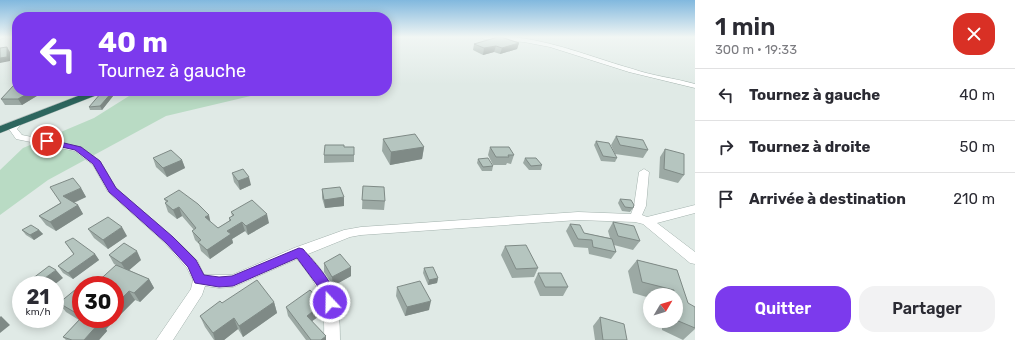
<!DOCTYPE html>
<html lang="fr">
<meta charset="utf-8">
<style>
:root{--surface:#fff;--page:#f2f2f3;--text:#2b2b33;--muted:#7c7c81;--line:#e1e1e2;--accent:#7c3aed}
body{margin:0;font-family:Rubik,sans-serif;background:var(--page);color:var(--text);height:100vh;display:flex;flex-direction:column;font-size:15px;white-space:nowrap}
*{box-sizing:border-box;margin:0}
p{font-size:13px;color:var(--muted)}
.icon{flex:none;width:22px;height:22px;fill:none;stroke:currentColor;stroke-width:2;stroke-linecap:round;stroke-linejoin:round}
.map{position:relative;flex:1;overflow:hidden}
.side{display:flex;flex-direction:column;background:var(--surface);width:320px}
.side>*{flex:none}
.guide{position:absolute;left:12px;top:12px;width:380px;height:84px;border-radius:16px;box-shadow:0 2px 10px #0003;background:#7c3aed;color:#fff;overflow:hidden}
.needle{width:26px;rotate:52deg}
.controls{position:absolute;left:643px;top:288px;display:grid;gap:8px}
.controls a{display:grid;place-items:center;width:40px;height:40px;border-radius:50%;background:var(--surface);box-shadow:0 2px 10px #0003;font-size:20px}
.speed{position:absolute;left:12px;top:276px;display:flex;gap:8px;font-size:20px;font-weight:700;text-align:center}
.speed>*{display:grid;place-content:center;width:52px;height:52px;border-radius:50%;background:var(--surface);box-shadow:0 2px 10px #0003;line-height:1}
.speed small{font-size:10px;font-weight:400}
.speed .limit{border:6px solid #d22;background:#fff;color:#111}
.pin{position:absolute;display:grid;place-items:center;width:34px;height:34px;color:#fff;margin:-17px;border:2px solid #fff;border-radius:50%;box-shadow:0 1px 4px #0007}
.me{position:absolute;width:44px;margin:-22px;rotate:339deg;stroke-linejoin:round;filter:drop-shadow(0 0 3px #0008)}
.turn{display:flex;align-items:center;gap:14px;height:84px;padding:0 20px;font-size:18px}
.turn .icon{width:52px;height:52px;stroke-width:2.5}
.turn b{display:block;font-size:28px;line-height:34px}
.round{display:grid;place-items:center;flex:none;width:42px;height:42px;border-radius:16px;background:var(--page)}
.head{display:flex;align-items:center;justify-content:space-between;height:68px;padding:0 20px}
h1{font-size:24px;font-weight:600;line-height:30px}
.button{display:flex;gap:8px;margin-top:auto;padding:8px 20px}
.button a{flex:1;height:46px;border-radius:16px;background:var(--accent);color:#fff;font-size:16px;font-weight:600;line-height:46px;text-align:center}
.button a+a{background:var(--page);color:var(--text)}
ul{padding:0;list-style:none}
li{display:flex;align-items:center;gap:12px;height:52px;padding:0 20px;border-top:1px solid var(--line)}
li div{flex:1}
li b{display:block;font-size:15px}
li em{font-style:normal}
main{display:flex;flex:1;min-height:0}
.map>svg:first-child{display:block}
</style>
<main>
<div class="map">
<svg width="695" height="340" viewBox="0 0 695 340">
<rect width="100%" height="100%" fill="#e0eae6"/>
<!-- green -->
<path fill="#b9dbc4" d="M137 91H272L166 116 48 180 0 215V170L23 148 94 118Z"/>
<g fill="none" stroke-linecap="round" stroke-linejoin="round">
<!-- minor casing -->
<g stroke="#a3b2ad" stroke-width="1">
<path id="minor" d="M0 37H6L0 39Z
M481 37C534 32 583 55 633 69 653 76 674 78 695 84V88L629 72 550 47 524 42 484 39Z
M18 120 22 123 17 129 22 135 81 147 100 161 116 188 173 237 197 260 204 275H232L294 248 344 230 361 227 578 212 631 214 634 206 639 172 644 169 649 172 646 206 642 215 647 217 695 205V213L657 223 695 252V264L690 263 643 224 635 222 578 220 361 235 350 237 308 254C335 284 340 300 340 340H324C325 300 322 290 297 259L233 287 219 288 205 286 202 295 173 340H156L191 289 193 280 187 268 165 243 108 192 93 165 75 151 16 139 9 129 15 121Z"/>
</g>
<!-- highway casing -->
<g stroke="#bcc4c2" stroke-width="1">
<path id="highway" d="M91 91H103L102 93 0 133V126Z"/>
</g>
<!-- minor -->
<use href="#minor" fill="#fff" fill-rule="evenodd"/>
<!-- highway -->
<use href="#highway" fill="#2d665e" fill-rule="evenodd"/>
</g>
<!-- wall -->
<path fill="#9ca9a4" d="M519 43 517 49 500 54 494 52 483 55 473 50 474 44Z
M17 91H45L22 105H5L1 99Z
M117 91 102 110H90L89 107Z
M616 136 648 150 643 158 615 154 611 145Z
M383 139 424 147 422 159 390 165 382 151Z
M596 141 617 158 615 162 601 161 594 145Z
M344 147H354V162L324 163V155Z
M490 147 514 155 511 164 507 163 506 165H493L488 155Z
M665 149 684 175 678 183 659 178 660 157Z
M153 158 182 160 185 168 167 177 156 167Z
M525 158 542 165 541 170H529L523 163Z
M478 159 493 166 492 171H482L477 163Z
M232 173 251 185 240 190 234 182Z
M363 186 385 201 384 210 362 209Z
M81 188 86 197 74 203 78 205 83 214 56 231 46 225 39 216 60 203Z
M322 189 344 197V206L325 208 322 198Z
M164 199 211 223 218 228 229 221V218L232 216 231 212 269 223 248 235 245 231 232 239 233 243 210 259 201 251 199 244 195 240 192 231 194 230 182 216 177 219 168 212 165 203 166 202Z
M620 199 633 208 630 212 622 211 618 203Z
M613 222 640 241 633 250 614 245 616 252 611 259 589 254 588 248 574 247 566 231 570 224 584 233 610 238 608 231Z
M88 229 127 236 108 249 94 238Z
M22 230H39L43 234 34 240 26 235Z
M65 242 95 254 99 260 73 279 63 273 58 266 74 255Z
M505 246 538 268 534 277 512 278 501 255Z
M109 255 141 260 129 270 149 279 154 288 140 302 135 300 106 329 107 331 99 340H66L63 337 79 320 66 312 59 303 81 285V319L116 265 114 264Z
M637 260 677 270 695 329 683 340 662 330V321H676V295H650V298L633 293 628 271Z
M324 263 351 267V276L333 286 324 272Z
M424 268 438 278 437 283 428 285 423 273Z
M538 273 568 287 563 296H540L534 282Z
M397 287 429 310 405 316 396 296Z
M274 302 277 313 243 337 238 329 224 340H214L205 327 200 316 222 303Z
M286 307 322 314 312 321 326 340H306L288 316Z
M600 317 627 340H595L593 326Z"/>
<!-- shaded-wall -->
<path fill="#7f8a86" d="M519 43 517 49 500 54 502 48Z
M496 46 494 52 483 55 484 48Z
M7 47 10 52V61L0 63V58Z
M32 91H45L22 105 18 99Z
M113 91H117L102 110 100 106Z
M424 147 422 159 390 165 391 152Z
M182 160 185 168 167 177 163 168Z
M249 177 251 185 240 190 238 181Z
M81 188 86 197 68 205 63 196Z
M344 197V206L325 208 324 200Z
M78 205 83 214 56 231 50 222Z
M179 207 182 216 177 219 173 210Z
M267 214 269 223 248 235 246 226Z
M209 215 211 224 205 217Z
M242 222 245 231 232 239 233 243 210 259 207 250 227 231Z
M122 227 127 236 108 249 103 240Z
M39 230 43 234 34 240 30 235Z
M137 251 141 260 127 272 121 263Z
M95 254 99 260 73 279 68 273Z
M351 267V276L333 286 332 277Z
M56 270 63 278 54 285H48L45 278Z
M438 278 437 283 428 285 429 280Z
M149 279 154 288 140 302 134 293Z
M55 286 58 290 55 292Z
M129 291 135 300 106 329 107 331 99 340H84L101 319H115V305Z
M431 301 429 310 405 316 407 307Z
M274 302 277 313 243 337 239 326Z
M321 305 322 314 308 324 307 316Z
M1 316 10 325 0 333V317Z
M234 318 238 329 224 340H215L213 333Z
M326 336V340H321Z"/>
<!-- building -->
<path fill="#b5c5bf" stroke="#7f8a86" d="M498 37H501L519 43 502 48 496 46 484 48 474 44Z
M7 47V57L0 58V48Z
M14 85H17V91H32L18 99H1Z
M106 91H113L100 106 89 107 101 93H106Z
M415 134 424 147 391 152 383 139Z
M616 136 643 140 648 150 620 145Z
M596 141 609 143 617 158 603 156Z
M325 145H344V147H354V155H324Z
M490 147H509L514 155H508L509 157H496Z
M665 149 684 154V175L664 169Z
M171 150 182 160 163 168 153 158Z
M488 158 493 166 483 167 478 159Z
M525 158H536L542 165 531 166Z
M243 169 249 177 238 181 232 173Z
M73 178 81 188 63 196 78 205 50 222 39 216 61 203 50 187Z
M363 186 384 187 385 201 362 200Z
M340 187 344 197 324 200 322 189Z
M179 190 198 204 209 215 205 217 218 228 231 220 229 218 234 215 231 212 252 200 267 214 246 226 242 222 227 231 231 234 207 250 198 242 201 240 192 231 196 228 179 207 173 210 165 203 168 201 164 199Z
M620 199 631 200 634 205 633 208 625 207Z
M108 217 122 227 103 240 88 229Z
M613 222 634 226 640 241 618 236Z
M570 224 580 225 584 233 612 239 616 252 593 247 592 240 578 239Z
M31 225 39 230 30 235 22 230Z
M73 238 95 254 68 273 58 266 74 254 65 242Z
M124 243 137 251 121 263 109 255Z
M526 245 538 268 516 269 505 246Z
M340 254 351 267 332 277 324 263Z
M637 260 677 270 688 303 695 307V328L676 320V295H674V290L642 282Z
M116 265 149 279 134 293 129 291 115 305V285H94Z
M49 266 56 270 45 278 52 282 48 285H24Z
M433 267 438 278 429 280 424 268Z
M538 273H561L568 287H545Z
M257 280 274 302 239 326 234 318 213 333 200 316 220 301 222 303Z
M420 281 431 301 407 307 397 287Z
M81 285V316L59 303Z
M310 290 321 302V305L307 316 326 336 321 340H311L286 307Z
M600 317 624 324 627 340H603Z
M81 318V319H101L98 321 100 322 84 340H72L63 337Z"/>
<!-- sky -->
<linearGradient id="sky" x2="0" y2="1"><stop stop-color="#81b8de"/><stop offset="0.44" stop-color="#f1f6f4"/><stop offset="1" stop-color="#f1f6f4" stop-opacity="0"/></linearGradient>
<rect width="695" height="84" fill="url(#sky)"/>
<!-- route -->
<path fill="#7c3aed" stroke="#51269a" d="M47 139 81 147 100 161 116 188 173 237 196 260 204 275 219 277 232 276 299 248 303 249C313 261 342 290 334 306L330 307 325 306 317 285 297 258 233 286 219 287 195 283 188 267 166 243 109 192 93 164 75 150 44 143 43 141 44 140Z"/>
</svg>
<div class="controls">
<a><svg class="needle" viewBox="-14 -14 28 28"><path d="M0-13l5 13h-10z" fill="#e53935"/><path d="M0 13l5-13h-10z" fill="#7c7c81"/></svg></a>
</div>
<div class="speed"><div>21<small>km/h</small></div><div class="limit">30</div></div>
<div class="pin" style="left:47px;top:141px;background:#d93025"><svg class="icon" aria-label="arrive" viewBox="0 0 24 24"><path d="M6 21V4h12l-3 4 3 4H6"/></svg></div>
<svg class="me" style="left:330px;top:302px" viewBox="-20 -20 40 40"><circle r="17" fill="#7c3aed" stroke="#fff" stroke-width="3"/><path d="M0-11L8 9 0 5-8 9z" fill="#fff"/></svg>
<div class="guide">
<div class="turn"><svg class="icon" aria-label="left" viewBox="0 0 24 24"><path d="M17 20v-9H6M10 6l-5 5 5 5"/></svg><div><b>40 m</b>Tournez à gauche</div></div>
</div>
</div>
<section class="side">
<div class="head"><div><h1>1 min</h1><p>300 m · 19:33</p></div><a class="round" style="background:#d93025;color:#fff"><svg class="icon" aria-label="close" viewBox="0 0 24 24"><path d="M6 6l12 12M18 6L6 18"/></svg></a></div>
<ul>
<li><svg class="icon" aria-label="left" viewBox="0 0 24 24"><path d="M17 20v-9H6M10 6l-5 5 5 5"/></svg><div><b>Tournez à gauche</b></div><em>40 m</em></li>
<li><svg class="icon" aria-label="right" viewBox="0 0 24 24"><path d="M7 20v-9h11M14 6l5 5-5 5"/></svg><div><b>Tournez à droite</b></div><em>50 m</em></li>
<li><svg class="icon" aria-label="arrive" viewBox="0 0 24 24"><path d="M6 21V4h12l-3 4 3 4H6"/></svg><div><b>Arrivée à destination</b></div><em>210 m</em></li>
</ul>
<div class="button"><a>Quitter</a><a>Partager</a></div>
</section>
</main>
